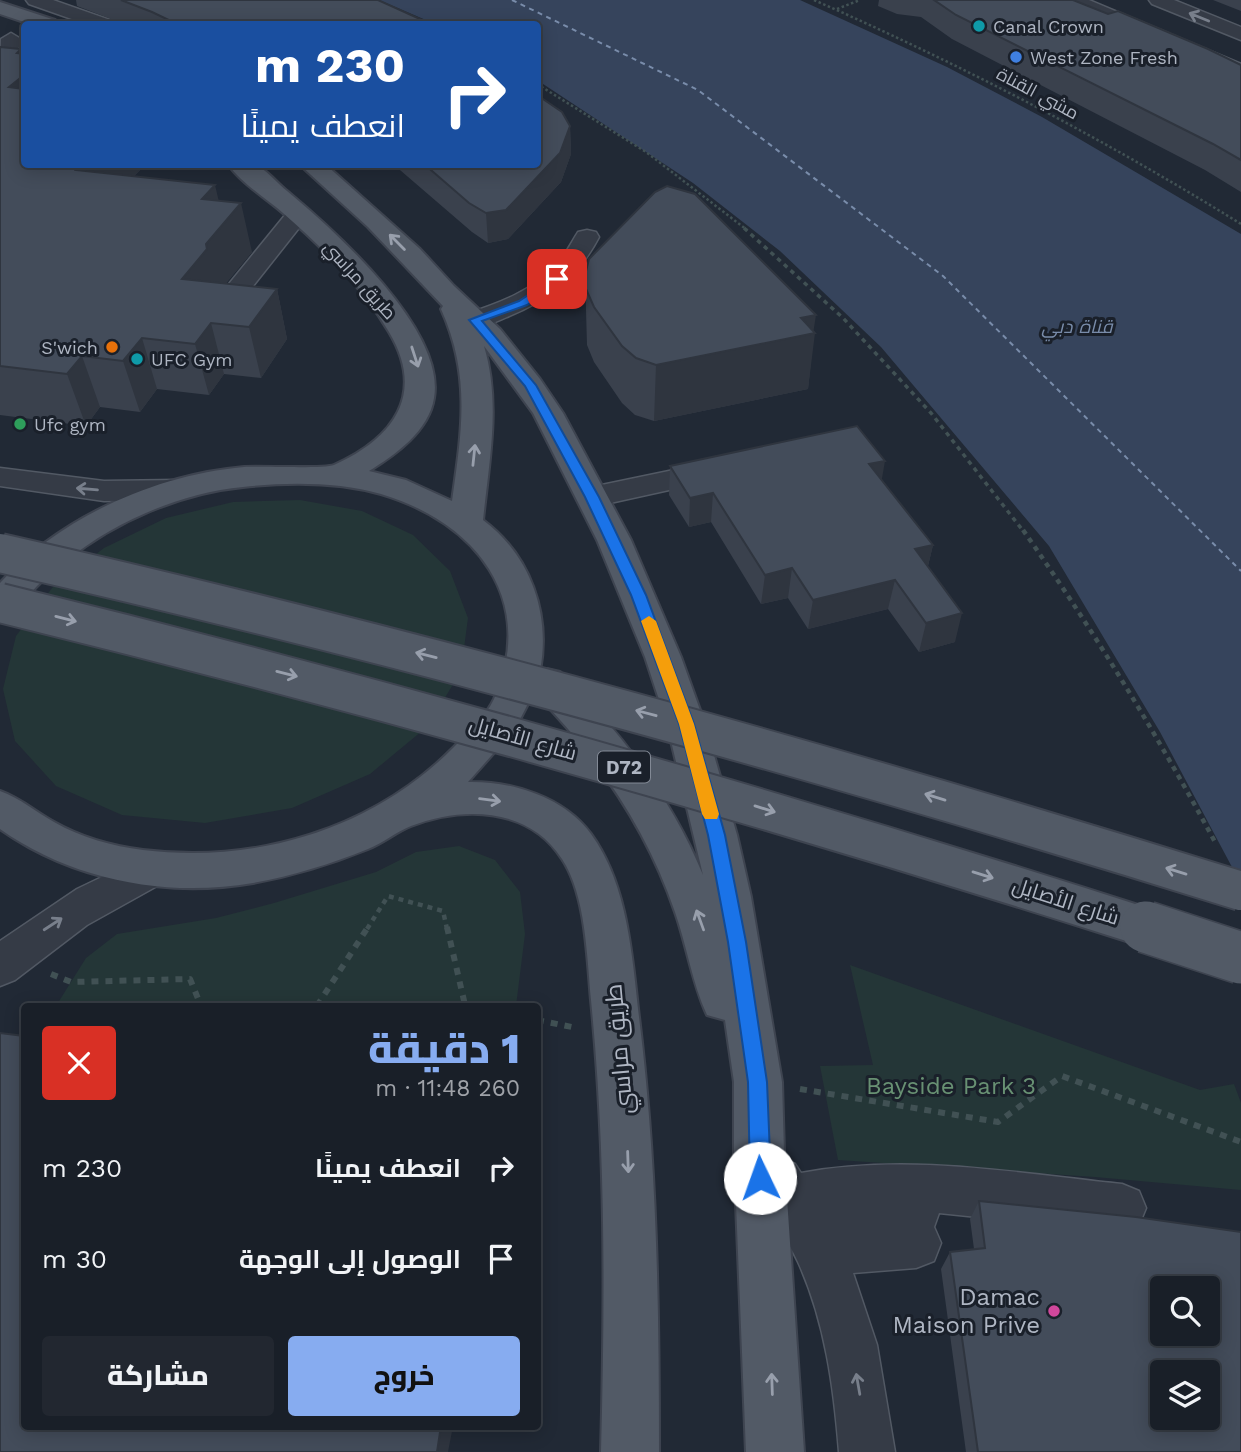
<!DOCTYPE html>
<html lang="ar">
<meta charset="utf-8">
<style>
:root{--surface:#191f28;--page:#222730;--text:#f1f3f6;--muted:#9fa2a8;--line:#373d45;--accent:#87acf0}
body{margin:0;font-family:"Work Sans",Cairo,sans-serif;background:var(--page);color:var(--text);direction:rtl;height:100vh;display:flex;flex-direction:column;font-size:26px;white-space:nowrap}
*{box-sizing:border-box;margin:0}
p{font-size:23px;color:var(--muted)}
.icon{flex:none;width:38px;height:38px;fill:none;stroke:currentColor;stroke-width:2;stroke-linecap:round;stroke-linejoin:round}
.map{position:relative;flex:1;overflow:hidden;direction:ltr}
.details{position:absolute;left:21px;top:1003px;width:520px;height:427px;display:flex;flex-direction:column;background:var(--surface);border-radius:7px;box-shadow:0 4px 18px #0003,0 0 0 2px var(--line);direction:rtl}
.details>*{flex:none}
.guide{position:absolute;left:21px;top:21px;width:520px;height:147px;border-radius:7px;box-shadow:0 4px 18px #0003,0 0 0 2px var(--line);direction:rtl;background:#1a4fa0;color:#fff;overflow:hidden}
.tools{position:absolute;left:1150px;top:1276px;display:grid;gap:14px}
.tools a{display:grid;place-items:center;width:70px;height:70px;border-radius:7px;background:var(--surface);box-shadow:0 4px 18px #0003,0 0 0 2px var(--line);font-size:35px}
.pin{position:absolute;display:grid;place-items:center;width:60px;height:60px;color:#fff;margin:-30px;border-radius:14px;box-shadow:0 4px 10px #0006}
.me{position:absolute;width:77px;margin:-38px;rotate:357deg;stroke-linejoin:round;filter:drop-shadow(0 0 5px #0008)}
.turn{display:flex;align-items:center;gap:24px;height:147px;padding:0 21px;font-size:32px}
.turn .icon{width:91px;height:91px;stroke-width:2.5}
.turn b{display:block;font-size:49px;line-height:60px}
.round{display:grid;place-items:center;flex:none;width:74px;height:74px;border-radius:7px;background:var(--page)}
.summary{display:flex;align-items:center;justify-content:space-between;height:119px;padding:0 21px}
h1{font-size:42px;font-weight:800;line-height:52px;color:var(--accent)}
.button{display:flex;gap:14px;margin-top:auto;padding:14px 21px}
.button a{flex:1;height:80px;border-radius:7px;background:var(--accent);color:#111;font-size:28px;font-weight:800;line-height:80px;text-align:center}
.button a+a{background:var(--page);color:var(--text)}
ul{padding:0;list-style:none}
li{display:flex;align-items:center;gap:21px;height:91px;padding:0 21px}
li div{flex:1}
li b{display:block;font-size:26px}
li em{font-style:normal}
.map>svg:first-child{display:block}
</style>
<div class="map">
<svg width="1241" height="1452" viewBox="0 0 1241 1452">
<rect width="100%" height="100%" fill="#212935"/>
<!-- green -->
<path fill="#243637" d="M300 500 362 511 413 535 450 571 468 618 461 671 428 726 370 774 292 808 205 823 122 815 56 786 15 741 3 689 16 636 52 588 104 548 166 518 233 502Z
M459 846 495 860 520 892 525 934 516 1006H56L86 958 117 934 216 918 274 903 376 872 416 852Z
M850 965 1200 1090 1234 1084 1241 1103V1190L1095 1177 838 1160 820 1066 873 1065Z"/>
<!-- water -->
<path fill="#36445c" d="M379 0H800L947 67 1042 117 1241 234V884L1160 732 1049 546 881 347 780 251 693 183 537 80V24H435Z"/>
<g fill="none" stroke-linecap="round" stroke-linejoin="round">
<!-- ferry -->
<path stroke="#798caa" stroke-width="2" stroke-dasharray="5 4.5" stroke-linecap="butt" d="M512 0 698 90 943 276 1241 571"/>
<!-- minor casing -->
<g stroke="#525964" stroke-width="3">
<path id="minor" d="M26 0H53L110 20 112 24H86L29 4Z
M1064 0H1089L1241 64V77L1067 4Z
M1149 0H1174L1241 27V40L1152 4Z
M11 33 21 39C18 52 14 65 0 69L1 39Z
M298 207 306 209 310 214 242 300 233 303 224 300 220 295 224 290 290 209Z
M587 230 596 232 599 237C578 277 549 300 507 317 494 323 480 329 466 326L462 320 466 314C499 303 533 291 557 264 566 254 571 243 578 232Z
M717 461 728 463 732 470 728 477 592 507 581 504 577 497 581 490 592 487Z
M0 468 104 481 179 480 190 483 194 490 190 497 179 500 104 501 0 486Z
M152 853 166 857 172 869 166 881 87 925 15 980 0 986V941L77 889Z
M778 1157 795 1164 801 1173C907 1153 1016 1173 1122 1184L1139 1191 1146 1208 1139 1225 1122 1232 939 1213 934 1227 941 1243 934 1261 916 1268 853 1273 877 1345 895 1452H839C834 1388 825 1321 798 1262 785 1234 766 1209 754 1181L761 1164Z"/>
</g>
<!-- major casing -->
<g stroke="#3e4450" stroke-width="4">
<path id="major" d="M0 2 55 20 58 24H30L0 14Z
M228 164C235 164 247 162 254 164 265 168 278 184 287 191 335 231 446 330 434 398 429 431 395 455 369 471L406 480 452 501C462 431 471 375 441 309L443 306 368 227 299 164H325L420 249 454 286 500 329 540 379 563 413 631 540 681 657 705 724 737 835 751 897 782 1082 784 1153 804 1452H746L734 1153V1082L725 1020 707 1015C692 983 687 946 675 912 646 827 597 756 534 692L515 729 468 782C512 781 564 797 591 834 628 885 632 956 639 1017 657 1162 659 1307 659 1452H601C605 1301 606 1151 591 1000 587 958 586 895 562 859 529 807 463 806 411 826 396 832 383 843 368 849 331 864 292 876 253 883 166 898 72 880 0 829V791C20 798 36 812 54 822 82 838 112 846 143 850 257 864 373 829 454 747 468 732 485 718 494 699 538 600 476 522 381 494 339 482 287 482 243 487 181 493 115 521 66 561 56 569 46 577 37 586 29 594 22 608 12 614 9 616 4 616 0 617V583C61 517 155 475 244 467 261 466 325 469 334 465 394 438 426 394 389 332 362 286 323 248 283 213 266 198 241 183 228 164ZM484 346 533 413 597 540 645 657 667 724 703 875C671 797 620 731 560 672L547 669 540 671C551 613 530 555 483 520 489 462 501 403 484 346Z"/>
</g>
<!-- path-far3 -->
<path stroke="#415154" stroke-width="2.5" stroke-dasharray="2.5 2.5" stroke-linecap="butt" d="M814 0C962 65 1104 139 1241 224
M837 9 860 0
M537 84 646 152 747 230"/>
<!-- path-far2 -->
<path stroke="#415154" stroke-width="3.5" stroke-dasharray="4.5 4.5" stroke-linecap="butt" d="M744 228 843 318 931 413 1024 532"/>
<!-- path-far1 -->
<path stroke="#415154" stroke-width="4.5" stroke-dasharray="5 5" stroke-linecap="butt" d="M1023 530C1094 631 1156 733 1215 842
M367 929 388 896 443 911 447 929"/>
<!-- path -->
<path stroke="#415154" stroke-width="6" stroke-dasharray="7 7" stroke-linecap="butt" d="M447 927 465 1005 472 1006
M51 974 71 982 190 979 201 1006
M317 1006 368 927
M537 1020 577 1028
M800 1089 998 1122 1062 1076 1241 1142"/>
<!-- minor -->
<use href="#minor" fill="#353b46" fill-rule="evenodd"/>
<!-- major -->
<use href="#major" fill="#525a66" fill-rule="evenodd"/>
<!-- major-bridge-far1 casing -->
<g stroke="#3e4450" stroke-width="42" stroke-linecap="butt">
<path id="major-bridge-far1" d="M0 553C419 648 831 763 1241 891
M0 603C388 698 771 807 1151 929"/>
</g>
<!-- major-bridge casing -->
<g stroke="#3e4450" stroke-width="54" stroke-linecap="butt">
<path id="major-bridge" d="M1146 927 1241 958"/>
</g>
<!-- major-bridge-far1 -->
<use href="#major-bridge-far1" stroke="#525a66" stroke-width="38"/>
<!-- major-bridge -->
<use href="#major-bridge" stroke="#525a66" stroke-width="51"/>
</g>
<!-- wall -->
<path fill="#3a414d" d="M76 0H378L431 24H124L77 6Z
M879 0H1073L1241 65V192L1205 170 952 39 921 17 897 14 878 6Z
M1213 0H1241V11Z
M0 47 24 164H146L134 176 219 201 252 252 226 283 277 289 287 339 261 378 224 374 209 395 157 389 140 412 100 407 86 426 0 415Z
M570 126 571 154 561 182 508 239 488 243 472 232 393 164H537Z
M585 275 814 332 808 389 654 421 635 415 622 403 594 362 587 345Z
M670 466 882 480 933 545 928 566 955 642 919 652 888 609 808 629 788 598 761 604 711 522 689 527 669 495Z
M979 1201 1241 1452H966L941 1269 950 1252 974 1249 970 1219Z"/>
<!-- shaded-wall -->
<path fill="#2f353f" d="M21 49 24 59V133L9 87 17 53Z
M570 126 571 154 561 182 508 239 488 243 486 213Z
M82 164H146L91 218 76 170Z
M215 185 224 223 241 203 252 252 218 293 182 279 206 244 202 199Z
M277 289 287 339 261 378 249 327Z
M816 315 813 334 815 333 808 389 654 421 656 365 801 318Z
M211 323 224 374 209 395 195 344Z
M142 338 157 389 140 412 123 361Z
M82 356 100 407 86 426 67 374Z
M885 461 880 490 869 464Z
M713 493 711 522 689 527 690 498Z
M933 545 926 574 915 549Z
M792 568 788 598 761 604 765 575Z
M895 580 888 609 808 629 813 600Z
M962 613 955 642 919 652 926 623Z
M441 1426H453L448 1452H437Z"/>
<!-- building -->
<path fill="#434c5a" stroke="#2f353f" stroke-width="2" fill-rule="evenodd" d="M121 0H378L431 24H177L152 12Z
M934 0H1073L1108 14 1118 11 1208 49 1241 65V160L1213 144 956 15Z
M0 47 21 49 17 53 24 54V75L9 87 24 89V164H82L76 170 215 185 202 199 241 203 206 244 207 249 182 279 277 289 249 327 211 323 195 344 142 338 123 361 82 356 67 374 0 366Z
M537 95 562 112 570 126 560 153 506 210 486 213 469 203 424 164H537Z
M667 186 695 194 816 315 801 318 815 333 656 365 636 358 622 346 594 307 586 289 585 275 589 259 655 192Z
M857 426 885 461 869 464 933 545 915 549 962 613 926 623 895 580 813 600 792 568 765 575 713 493 690 498 670 466Z
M0 1033 24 1036V1426H441L437 1452H0Z
M979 1201 1136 1217 1241 1232V1452H978L950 1252 985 1248ZM1162 1288H1208V1334H1162ZM1162 1372H1208V1418H1162Z"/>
<!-- one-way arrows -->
<defs><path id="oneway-shaft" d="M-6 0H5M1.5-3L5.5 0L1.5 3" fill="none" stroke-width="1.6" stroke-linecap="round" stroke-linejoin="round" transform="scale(1.75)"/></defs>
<g stroke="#787f8b">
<use href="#oneway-shaft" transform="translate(1199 17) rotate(-158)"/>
<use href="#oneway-shaft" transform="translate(87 489) rotate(-175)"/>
<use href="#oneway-shaft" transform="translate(53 924) rotate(-33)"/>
<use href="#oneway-shaft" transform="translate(858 1384) rotate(-100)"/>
</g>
<g stroke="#989fac">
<use href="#oneway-shaft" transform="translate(397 242) rotate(-135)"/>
<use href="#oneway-shaft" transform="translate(415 357) rotate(72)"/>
<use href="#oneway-shaft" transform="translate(474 455) rotate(-84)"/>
<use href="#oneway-shaft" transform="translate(66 619) rotate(14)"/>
<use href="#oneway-shaft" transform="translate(426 655) rotate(-166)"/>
<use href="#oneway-shaft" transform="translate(287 674) rotate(14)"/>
<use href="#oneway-shaft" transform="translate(646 713) rotate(-165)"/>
<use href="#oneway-shaft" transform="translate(935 797) rotate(-163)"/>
<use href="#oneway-shaft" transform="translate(490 800) rotate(7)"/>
<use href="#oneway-shaft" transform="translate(765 809) rotate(17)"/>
<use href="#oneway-shaft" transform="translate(1176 871) rotate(-163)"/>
<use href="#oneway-shaft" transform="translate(983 875) rotate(17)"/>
<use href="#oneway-shaft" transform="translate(700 920) rotate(-110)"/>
<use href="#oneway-shaft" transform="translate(628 1162) rotate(88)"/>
<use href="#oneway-shaft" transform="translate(772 1384) rotate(-92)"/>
</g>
<!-- route -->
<path fill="#1a73e8" stroke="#114b97" stroke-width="2" d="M557 276 562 279 561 282 527 305 482 321 536 385 599 497 646 595 694 724 725 835 746 942 767 1082 771 1178 768 1185 760 1188 753 1185 750 1178 748 1082 728 942 708 835 679 724 631 595 585 497 525 386 469 320 519 301Z"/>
<!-- slow -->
<path fill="#f59e0b" d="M649 616 656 621 694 724 719 814 717 819H705L702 814 679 724 641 621Z"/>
<!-- markers -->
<g fill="#0f9aa8" stroke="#1a202a" stroke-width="2.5">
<circle cx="979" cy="26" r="7"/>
<circle cx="137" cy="359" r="7"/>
</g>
<circle fill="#3f7fe0" stroke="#1a202a" stroke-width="2.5" cx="1016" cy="57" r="7"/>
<circle fill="#e8710a" stroke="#1a202a" stroke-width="2.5" cx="112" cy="347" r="7"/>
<circle fill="#2e9e5b" stroke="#1a202a" stroke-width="2.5" cx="20" cy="424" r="7"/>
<circle fill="#d1479c" stroke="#1a202a" stroke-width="2.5" cx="1054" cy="1311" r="7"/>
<g text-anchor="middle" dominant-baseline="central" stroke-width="6" stroke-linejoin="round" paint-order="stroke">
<!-- far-poi labels -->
<g font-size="18" fill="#afb6c3" stroke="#1a202a" text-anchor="start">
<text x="993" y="26">Canal Crown</text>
<text x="1030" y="57">West Zone Fresh</text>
<text x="98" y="347" text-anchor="end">S'wich</text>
<text x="151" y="359">UFC Gym</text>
<text x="34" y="424">Ufc gym</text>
</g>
<!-- far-street labels -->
<g font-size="18" fill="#afb6c3" stroke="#1a202a">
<text transform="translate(1038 93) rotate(28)">مشي القناة</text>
<text transform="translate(360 280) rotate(48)">طريق مراسي</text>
</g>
<!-- far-water labels -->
<g font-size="19" font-style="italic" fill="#798caa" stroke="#1a202a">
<text x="1077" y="326">قناة دبي</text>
</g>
<!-- shield labels -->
<rect fill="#1a202a" stroke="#828995" stroke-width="2" x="598" y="751.5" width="52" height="31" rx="5"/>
<g font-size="19" font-weight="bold" fill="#afb6c3">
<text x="624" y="767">D72</text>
</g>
<!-- street labels -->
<g font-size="21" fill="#afb6c3" stroke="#1a202a">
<text transform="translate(523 738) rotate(16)">شارع الأصايل</text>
<text transform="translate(1066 901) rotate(18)">شارع الأصايل</text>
</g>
<!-- near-street labels -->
<g font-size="24" fill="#afb6c3" stroke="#1a202a">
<text transform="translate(619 1049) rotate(-95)">طريق مراسي</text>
</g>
<!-- near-park labels -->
<g font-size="24" fill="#689173" stroke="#1a202a">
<text x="951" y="1086">Bayside Park 3</text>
</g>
<!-- near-poi labels -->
<g font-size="24" fill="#afb6c3" stroke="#1a202a" text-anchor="end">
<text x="1040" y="1297">Damac<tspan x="1040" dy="28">Maison Prive</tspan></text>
</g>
</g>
</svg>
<div class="tools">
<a><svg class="icon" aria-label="search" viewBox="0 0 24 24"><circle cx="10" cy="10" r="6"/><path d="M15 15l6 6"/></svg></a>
<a><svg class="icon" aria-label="layers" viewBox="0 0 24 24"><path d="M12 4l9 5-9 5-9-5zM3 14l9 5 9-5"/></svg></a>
</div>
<div class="pin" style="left:557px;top:279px;background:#d93025"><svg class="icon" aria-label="arrive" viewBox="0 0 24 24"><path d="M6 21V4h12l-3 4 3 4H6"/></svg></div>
<svg class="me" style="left:760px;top:1178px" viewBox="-20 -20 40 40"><circle r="19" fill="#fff"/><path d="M0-13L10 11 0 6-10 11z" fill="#1a73e8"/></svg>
<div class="guide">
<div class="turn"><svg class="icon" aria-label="right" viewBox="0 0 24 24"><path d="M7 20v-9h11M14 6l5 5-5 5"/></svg><div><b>230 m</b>انعطف يمينًا</div></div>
</div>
<section class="details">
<div class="summary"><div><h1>1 دقيقة</h1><p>260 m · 11:48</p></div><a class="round" style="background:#d93025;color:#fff"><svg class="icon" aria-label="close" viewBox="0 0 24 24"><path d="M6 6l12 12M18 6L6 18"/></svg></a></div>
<ul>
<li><svg class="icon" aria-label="right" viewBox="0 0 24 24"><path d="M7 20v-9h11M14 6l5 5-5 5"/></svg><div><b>انعطف يمينًا</b></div><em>230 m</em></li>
<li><svg class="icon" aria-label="arrive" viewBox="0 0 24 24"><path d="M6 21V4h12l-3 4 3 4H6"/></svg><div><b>الوصول إلى الوجهة</b></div><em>30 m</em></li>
</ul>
<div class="button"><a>خروج</a><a>مشاركة</a></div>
</section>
</div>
